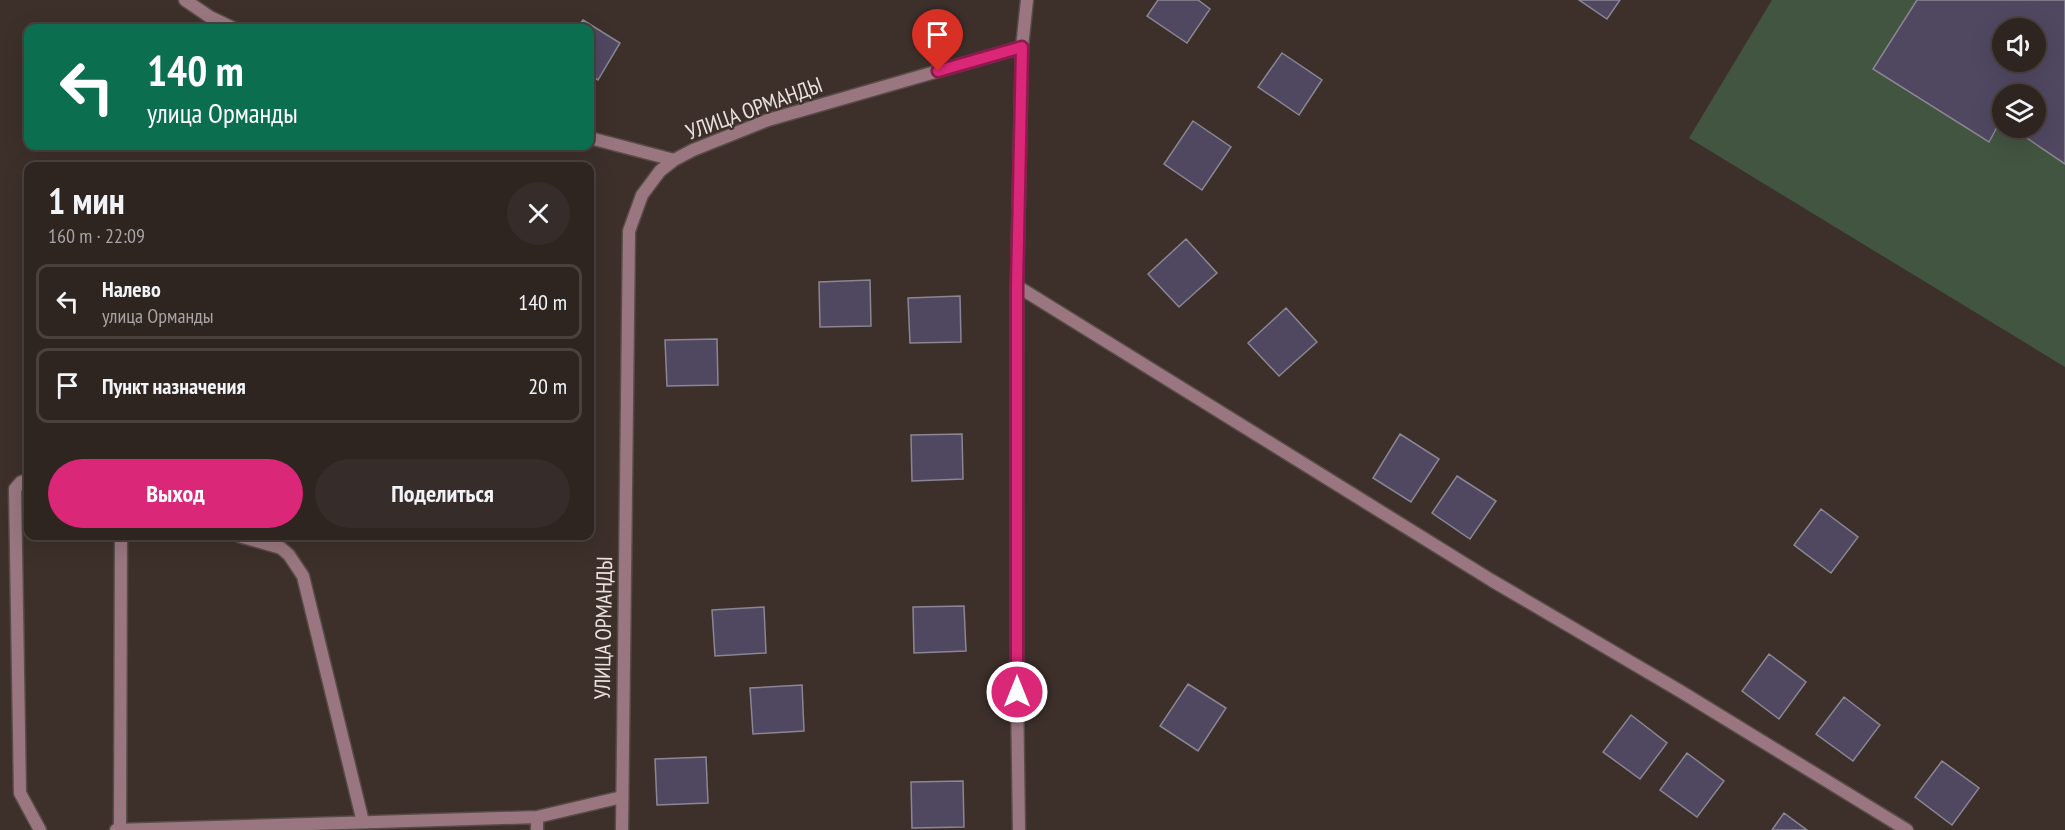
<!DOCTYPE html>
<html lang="ru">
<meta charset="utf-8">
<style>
:root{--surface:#2e2420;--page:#362c29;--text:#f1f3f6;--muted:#a7a4a5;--line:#49413e;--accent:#db2777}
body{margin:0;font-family:"PT Sans Narrow",sans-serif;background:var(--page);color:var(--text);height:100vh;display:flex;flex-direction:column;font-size:22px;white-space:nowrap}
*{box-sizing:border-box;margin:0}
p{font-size:20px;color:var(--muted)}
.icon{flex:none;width:33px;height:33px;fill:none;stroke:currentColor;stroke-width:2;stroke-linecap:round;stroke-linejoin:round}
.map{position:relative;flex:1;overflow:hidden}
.side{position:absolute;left:24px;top:162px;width:570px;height:378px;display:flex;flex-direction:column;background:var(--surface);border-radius:12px;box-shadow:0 6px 24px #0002,0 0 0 2px var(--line)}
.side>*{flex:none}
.hud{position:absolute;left:24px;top:24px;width:570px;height:126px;border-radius:12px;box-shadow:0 6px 24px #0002,0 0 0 2px var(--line);background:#0b6e4f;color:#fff;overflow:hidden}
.tools{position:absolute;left:1992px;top:18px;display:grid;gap:12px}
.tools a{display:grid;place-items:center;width:54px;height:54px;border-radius:50%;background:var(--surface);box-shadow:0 6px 24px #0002,0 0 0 2px var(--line);font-size:30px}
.pin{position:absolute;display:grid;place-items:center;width:51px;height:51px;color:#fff;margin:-62px -26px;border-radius:50% 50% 50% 0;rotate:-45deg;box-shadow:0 0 6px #0007}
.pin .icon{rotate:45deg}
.me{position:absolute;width:66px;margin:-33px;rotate:0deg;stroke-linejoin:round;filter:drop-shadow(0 0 4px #0008)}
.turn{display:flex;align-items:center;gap:21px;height:126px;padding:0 24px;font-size:27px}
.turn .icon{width:78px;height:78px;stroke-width:2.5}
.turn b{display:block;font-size:42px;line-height:51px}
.round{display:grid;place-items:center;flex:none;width:63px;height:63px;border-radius:32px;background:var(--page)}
.head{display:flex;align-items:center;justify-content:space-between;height:102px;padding:0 24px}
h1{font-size:36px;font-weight:800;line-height:45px}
.action{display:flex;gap:12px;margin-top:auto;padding:12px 24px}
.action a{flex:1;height:69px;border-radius:36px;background:var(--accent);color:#fff;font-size:24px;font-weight:800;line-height:69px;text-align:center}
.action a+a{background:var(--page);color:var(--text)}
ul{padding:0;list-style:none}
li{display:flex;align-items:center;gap:18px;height:75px;margin:0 12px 9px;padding:0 12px;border:3px solid var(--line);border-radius:12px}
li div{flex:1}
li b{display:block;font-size:22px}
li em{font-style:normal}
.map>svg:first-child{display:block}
</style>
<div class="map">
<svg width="2065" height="830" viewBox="0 0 2065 830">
<rect width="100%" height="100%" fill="#3d302b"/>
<!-- green -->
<path fill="#425541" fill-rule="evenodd" d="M1772 0H2065V367L1689 138ZM2002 28H2036V62H2002ZM2002 94H2036V128H2002Z"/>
<!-- building -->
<path fill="#504861" stroke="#8a8693" stroke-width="1.5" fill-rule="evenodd" d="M1158 0H1198L1210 9 1187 43 1147 16Z
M1579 0H1620L1607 19Z
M1917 0H2065V164L2012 128H2036V94H2002V121L2001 120 1989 142 1873 69ZM2002 28H2036V62H2002Z
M583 20 620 43 598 80 590 75V28H577Z
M1282 53 1322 80 1299 115 1258 87Z
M1193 121 1231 147 1202 190 1164 164Z
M1186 239 1217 273 1179 307 1148 274Z
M870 280 871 326 820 327 819 282Z
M960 296 961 342 910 343 908 298Z
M1286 308 1317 342 1279 376 1248 343Z
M717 339 718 385 667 386 665 340Z
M962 434 963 479 912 481 911 435Z
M1400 434 1439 459 1411 502 1373 478Z
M1457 476 1496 501 1470 539 1432 513Z
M1821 509 1858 537 1831 573 1794 545Z
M964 606 966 651 914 653 913 607Z
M764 607 766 653 715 656 712 610Z
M1769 654 1806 682 1779 719 1742 691Z
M1188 684 1226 708 1198 751 1160 726Z
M802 685 804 731 753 734 750 688Z
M1844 697 1880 725 1853 761 1816 734Z
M1631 715 1667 743 1640 779 1603 752Z
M1687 753 1724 781 1697 817 1660 790Z
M706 757 708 803 657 805 655 759Z
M1942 761 1979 788 1952 825 1915 797Z
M963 781 964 827 912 828 911 782Z
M1784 813 1807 830H1772Z"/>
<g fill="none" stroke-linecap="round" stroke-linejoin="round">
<!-- service casing -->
<g stroke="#594c48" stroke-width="15">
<path id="service" d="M1017 286 1491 580 1680 691 1907 830
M28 480 21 482 15 489 20 793 40 830
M239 536 281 548 289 555 303 576 363 822
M537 817V830
M120 829 121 536
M116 830 537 817 622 797"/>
</g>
<!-- minor casing -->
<g stroke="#594c48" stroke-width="15">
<path id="minor" d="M185 0 210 17 233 28
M590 138 674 160
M622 830 629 231 642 195 660 171 674 160 693 150 768 120 1022 47
M1019 830 1017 692V286L1022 47 1027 0"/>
</g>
<!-- service -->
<use href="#service" stroke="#9a7780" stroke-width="12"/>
<!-- minor -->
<use href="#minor" stroke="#9a7780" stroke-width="12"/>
</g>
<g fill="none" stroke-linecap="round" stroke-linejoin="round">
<!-- route casing -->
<g stroke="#8e194d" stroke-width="15">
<path id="route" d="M938 71 1022 47 1017 286V692"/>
</g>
<!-- route -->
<use href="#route" stroke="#db2777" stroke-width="10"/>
</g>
<g text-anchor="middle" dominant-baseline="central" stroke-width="4.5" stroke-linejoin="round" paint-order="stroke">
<!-- street labels -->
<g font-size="22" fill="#eae1de" stroke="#3d302b">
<text transform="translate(754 108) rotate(-20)">УЛИЦА ОРМАНДЫ</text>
<text transform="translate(603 628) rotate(-89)">УЛИЦА ОРМАНДЫ</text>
</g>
</g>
</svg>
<div class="tools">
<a><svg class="icon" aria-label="sound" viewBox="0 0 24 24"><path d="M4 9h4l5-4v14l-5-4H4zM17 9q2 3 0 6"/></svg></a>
<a><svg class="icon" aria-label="layers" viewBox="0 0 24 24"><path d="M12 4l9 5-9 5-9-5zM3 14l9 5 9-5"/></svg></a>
</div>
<div class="pin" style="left:938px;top:71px;background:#d93025"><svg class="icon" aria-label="arrive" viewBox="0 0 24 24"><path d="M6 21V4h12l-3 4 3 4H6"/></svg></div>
<svg class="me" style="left:1017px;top:692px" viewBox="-20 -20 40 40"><circle r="17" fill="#db2777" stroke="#fff" stroke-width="3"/><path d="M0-11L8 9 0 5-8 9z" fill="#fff"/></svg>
<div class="hud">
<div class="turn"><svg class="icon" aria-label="left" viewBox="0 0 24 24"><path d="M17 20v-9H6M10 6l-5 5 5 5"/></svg><div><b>140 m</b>улица Орманды</div></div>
</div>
<section class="side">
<div class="head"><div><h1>1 мин</h1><p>160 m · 22:09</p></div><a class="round"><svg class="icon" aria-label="close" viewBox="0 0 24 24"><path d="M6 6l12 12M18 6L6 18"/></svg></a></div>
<ul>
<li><svg class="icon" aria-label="left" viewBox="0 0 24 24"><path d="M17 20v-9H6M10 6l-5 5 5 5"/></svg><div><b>Налево</b><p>улица Орманды</p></div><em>140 m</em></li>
<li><svg class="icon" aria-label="arrive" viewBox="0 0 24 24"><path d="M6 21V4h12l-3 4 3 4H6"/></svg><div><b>Пункт назначения</b></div><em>20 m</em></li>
</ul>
<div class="action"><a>Выход</a><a>Поделиться</a></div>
</section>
</div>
